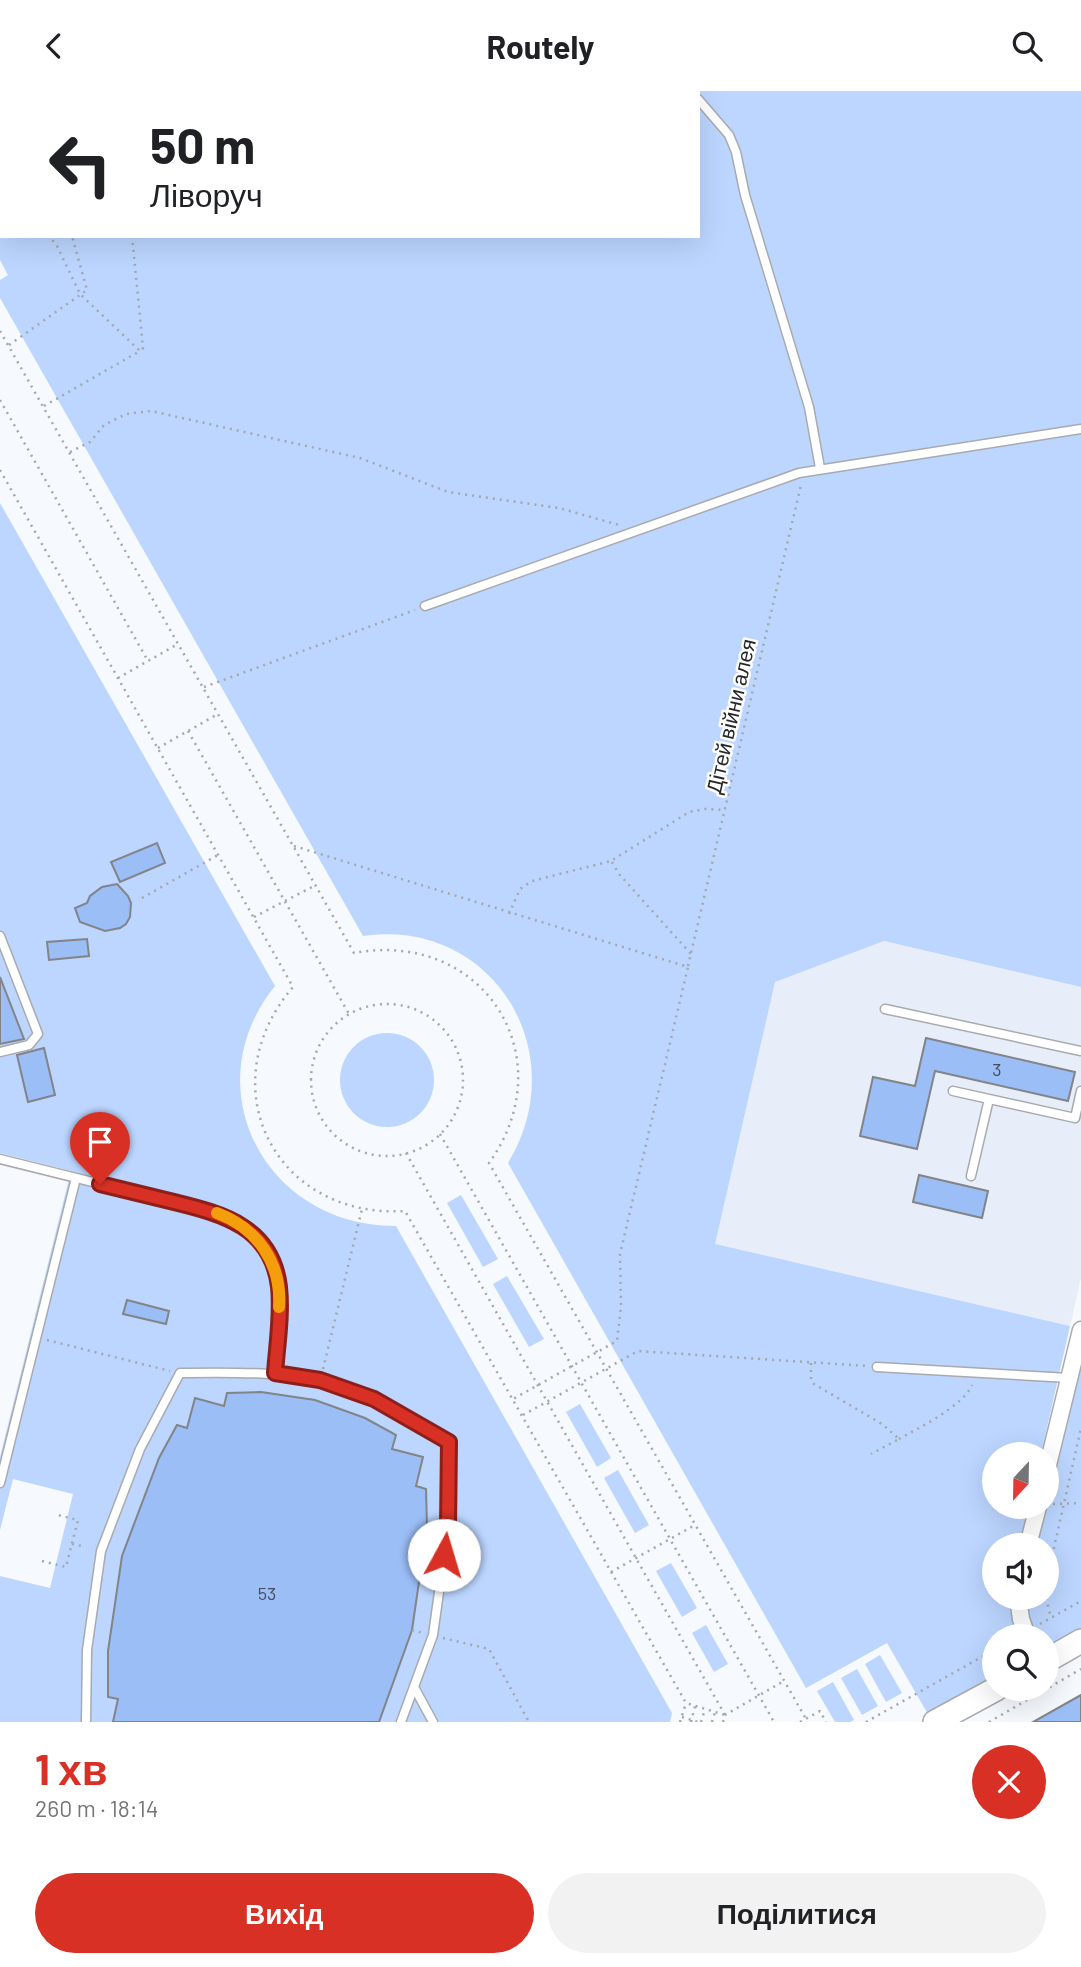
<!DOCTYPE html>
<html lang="uk">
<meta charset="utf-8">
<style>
:root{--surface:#fff;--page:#f2f2f2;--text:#202124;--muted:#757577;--accent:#d93025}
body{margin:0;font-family:Barlow,sans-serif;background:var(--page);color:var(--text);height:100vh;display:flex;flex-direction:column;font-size:26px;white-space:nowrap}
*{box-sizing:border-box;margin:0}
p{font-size:23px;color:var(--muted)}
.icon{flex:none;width:38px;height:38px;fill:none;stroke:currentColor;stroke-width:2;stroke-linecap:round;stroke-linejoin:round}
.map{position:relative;height:1631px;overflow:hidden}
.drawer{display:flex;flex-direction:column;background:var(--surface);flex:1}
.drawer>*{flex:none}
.banner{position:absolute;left:0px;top:0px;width:700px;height:147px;box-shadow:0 7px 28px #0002;background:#fff;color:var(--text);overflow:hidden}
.needle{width:46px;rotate:202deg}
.fabs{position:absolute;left:982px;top:1351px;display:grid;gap:14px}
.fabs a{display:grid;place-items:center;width:77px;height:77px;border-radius:50%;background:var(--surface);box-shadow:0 7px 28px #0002;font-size:35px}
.pin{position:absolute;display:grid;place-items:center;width:60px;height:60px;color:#fff;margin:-72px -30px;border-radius:50% 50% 50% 0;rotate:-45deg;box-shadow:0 0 7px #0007}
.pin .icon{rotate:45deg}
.me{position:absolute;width:77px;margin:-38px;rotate:6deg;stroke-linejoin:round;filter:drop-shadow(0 0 5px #0008)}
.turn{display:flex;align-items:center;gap:24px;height:147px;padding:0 35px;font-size:32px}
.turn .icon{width:91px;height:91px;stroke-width:2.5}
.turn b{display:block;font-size:49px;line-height:60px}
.round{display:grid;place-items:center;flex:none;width:74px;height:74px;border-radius:37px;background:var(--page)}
.head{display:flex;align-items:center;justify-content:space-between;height:119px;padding:0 35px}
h1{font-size:42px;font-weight:700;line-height:52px;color:var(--accent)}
.button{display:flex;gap:14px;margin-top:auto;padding:14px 35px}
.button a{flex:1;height:80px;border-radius:42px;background:var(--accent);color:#fff;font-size:28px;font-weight:700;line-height:80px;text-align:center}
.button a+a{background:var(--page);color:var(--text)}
header{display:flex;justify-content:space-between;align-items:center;height:91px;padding:0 35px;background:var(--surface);font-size:32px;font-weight:700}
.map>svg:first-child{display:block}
</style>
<header><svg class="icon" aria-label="back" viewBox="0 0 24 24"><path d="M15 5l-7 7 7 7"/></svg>Routely<svg class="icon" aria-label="search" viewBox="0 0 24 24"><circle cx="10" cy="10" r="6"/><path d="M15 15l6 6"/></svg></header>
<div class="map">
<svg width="1081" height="1631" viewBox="0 0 1081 1631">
<rect width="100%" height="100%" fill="#f6f9fd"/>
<!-- built -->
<path fill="#e7eef9" d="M884 850 1081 896V1187L1070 1235 714 1154 774 891Z"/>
<!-- green -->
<path fill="#bcd6ff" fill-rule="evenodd" d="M0 0H1081V896L884 850 775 891 715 1153 1070 1235 1041 1363H994V1416H1029L1020 1454H994V1507H1013L1018 1545H994V1588L929 1625 887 1552 806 1597 508 1072C575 962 493 826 363 845L0 207V189L8 184 0 169ZM2 2H698V145H2Z
M0 412 275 895C192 998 267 1136 396 1135L672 1622 670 1631H0V1485L50 1497 73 1403 13 1388 0 1439V1366L71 1080 0 1062Z
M340 989a47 47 0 1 1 94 0a47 47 0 1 1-94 0Z
M461 1104 498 1168 483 1176 447 1112Z
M507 1185 544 1248 529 1256 493 1193Z
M1081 1249V1539L1047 1559 1046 1545H1032L1026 1507H1046V1454H1034L1043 1416H1046L1047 1400Z
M580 1313 611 1367 597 1376 566 1321Z
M618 1379 649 1434 635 1442 604 1387Z
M671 1472 697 1517 682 1526 656 1480Z
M706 1534 728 1573 714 1581 692 1542Z
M880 1564 902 1602 886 1611 865 1573Z
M857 1578 878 1615 862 1624 841 1587Z
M833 1591 854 1629 850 1631H835L817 1600Z"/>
<!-- building -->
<path fill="#9bbef7" stroke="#828487" stroke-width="2" d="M157 752 165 772 120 791 111 771Z
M117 793 128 805 131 812 130 826 126 833 120 837 105 840 80 831 75 817 87 812 90 805 102 796Z
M87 848 89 865 49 869 47 851Z
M0 886 24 948 0 953Z
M926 947 1075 981 1068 1010 935 980 917 1058 860 1045 873 986 915 995Z
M44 957 55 1004 28 1011 17 964Z
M919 1084 988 1100 982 1127 913 1111Z
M127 1209 169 1220 166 1233 123 1223Z
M261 1301 315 1309 365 1327 396 1344 392 1358 423 1366 416 1395 426 1398 427 1436 412 1539 379 1631H113L118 1608 108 1606V1560L122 1465 159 1367 177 1334 187 1337 195 1307 224 1315 227 1302Z
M1081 1604V1631H1033Z"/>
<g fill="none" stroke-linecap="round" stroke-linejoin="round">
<!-- service casing -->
<g stroke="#a8aaae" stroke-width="11">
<path id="service" d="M688 0 691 2
M698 8 729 44 736 61 745 104 809 316 820 377
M425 515 799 382 1081 338
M0 845 38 943 29 954 0 961
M885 918 1081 960
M953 1000 1075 1027 1081 1000
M0 1068 217 1122C293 1151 279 1217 275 1282
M971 1085 989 1008
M877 1276 1069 1287
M0 1392 76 1087
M414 1596 433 1631
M86 1631 87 1559 101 1460 140 1358 180 1282C246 1281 312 1279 374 1308 400 1320 424 1337 449 1351L448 1437 433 1544 401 1631"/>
</g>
<!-- minor casing -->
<g stroke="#a8aaae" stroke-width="19">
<path id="minor" d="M1046 1382 1081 1239
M1028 1454 1038 1416
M1018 1507 1021 1528 1027 1545"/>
</g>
<!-- secondary casing -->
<g stroke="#a8aaae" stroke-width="26">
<path id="secondary" d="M1046 1570 1081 1550
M935 1631 996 1598"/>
</g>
<!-- path -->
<path stroke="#a5a7aa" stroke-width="2.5" stroke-dasharray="2 5" stroke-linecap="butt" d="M116 0V2
M132 145 143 257 140 260
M0 240 354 862C483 838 565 966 489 1072L806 1628
M9 254 87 199 72 145
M0 309 148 570
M44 315 140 260 80 203 57 155 49 145
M70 361 90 351 104 334 126 323 151 320 360 367 448 401 559 417 619 434
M0 379 293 896C208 995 275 1128 405 1120L686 1612 725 1624
M118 587 178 553
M204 596 415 519
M188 640 349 923
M158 657 218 623
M294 755 688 876 620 1163 621 1215 617 1250 513 1308
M612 771 619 783 691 863
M142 807 218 764
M509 823 520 798 532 790 611 770 689 721 705 718 724 719
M254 826 316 794
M688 875 801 394
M311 989a76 76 0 1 1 152 0a76 76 0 1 1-152 0Z
M440 1043 774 1631
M406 1062 725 1624
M47 1249 170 1280
M811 1272V1289L814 1293 882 1333 899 1348 871 1363
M323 1278 362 1118
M523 1324 638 1260 867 1275
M899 1348C919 1337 963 1315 972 1294
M1053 1413 1081 1412
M72 1453 82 1455
M42 1470 66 1476 78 1429 54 1423
M611 1481 695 1434
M1046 1492 1081 1337
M1046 1507 1051 1527
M1040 1533 1081 1510
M412 1539 423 1542
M443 1547 489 1558 529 1631
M682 1626 698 1631
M680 1631 686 1612
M691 1631 695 1615
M701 1631 705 1618
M712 1631 715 1621
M723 1631 725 1624 784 1590
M800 1631 820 1620 826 1631
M866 1631 994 1559
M989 1631 1081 1578"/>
<!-- service -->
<use href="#service" stroke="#fff" stroke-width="8"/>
<!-- minor -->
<use href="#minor" stroke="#fff" stroke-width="16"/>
<!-- secondary -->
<use href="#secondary" stroke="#fff" stroke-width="23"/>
</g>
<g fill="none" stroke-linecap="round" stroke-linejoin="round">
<!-- route casing -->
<g stroke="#8d1f18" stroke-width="18">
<path id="route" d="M100 1093C124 1099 149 1105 174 1111 223 1123 272 1136 279 1196 282 1224 277 1254 275 1282L320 1289 374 1308 449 1351 448 1437 444 1464"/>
</g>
<!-- route -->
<use href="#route" stroke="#d93025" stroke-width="12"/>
<!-- slow -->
<path stroke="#f59e0b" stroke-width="12" d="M217 1122C257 1137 282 1172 279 1216"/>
</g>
<g text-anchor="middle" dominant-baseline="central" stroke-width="5" stroke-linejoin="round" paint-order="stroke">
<!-- number labels -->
<g font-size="18" fill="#434d5c">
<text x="997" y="978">3</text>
<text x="267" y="1502">53</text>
</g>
<!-- street labels -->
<g font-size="21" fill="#262728" stroke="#fff">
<text transform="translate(730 625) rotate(-77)">Дітей війни алея</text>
</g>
</g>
</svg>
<div class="fabs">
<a><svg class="needle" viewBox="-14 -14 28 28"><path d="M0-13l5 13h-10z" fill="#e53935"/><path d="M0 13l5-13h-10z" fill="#757577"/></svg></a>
<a><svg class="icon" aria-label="sound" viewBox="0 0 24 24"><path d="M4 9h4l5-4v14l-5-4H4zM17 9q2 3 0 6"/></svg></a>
<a><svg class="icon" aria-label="search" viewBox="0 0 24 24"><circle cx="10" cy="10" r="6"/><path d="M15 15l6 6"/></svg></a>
</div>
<div class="pin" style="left:100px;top:1093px;background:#d93025"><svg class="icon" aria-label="arrive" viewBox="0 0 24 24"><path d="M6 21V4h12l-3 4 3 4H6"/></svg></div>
<svg class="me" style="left:444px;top:1464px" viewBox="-20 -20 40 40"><circle r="19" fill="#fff"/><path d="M0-13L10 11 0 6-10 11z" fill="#d93025"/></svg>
<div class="banner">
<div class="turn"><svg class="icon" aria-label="left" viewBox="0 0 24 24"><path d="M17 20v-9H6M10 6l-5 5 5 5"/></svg><div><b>50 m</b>Ліворуч</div></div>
</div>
</div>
<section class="drawer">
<div class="head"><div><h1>1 хв</h1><p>260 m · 18:14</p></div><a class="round" style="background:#d93025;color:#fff"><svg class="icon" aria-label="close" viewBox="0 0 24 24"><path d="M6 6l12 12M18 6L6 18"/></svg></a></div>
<div class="button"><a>Вихід</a><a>Поділитися</a></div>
</section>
